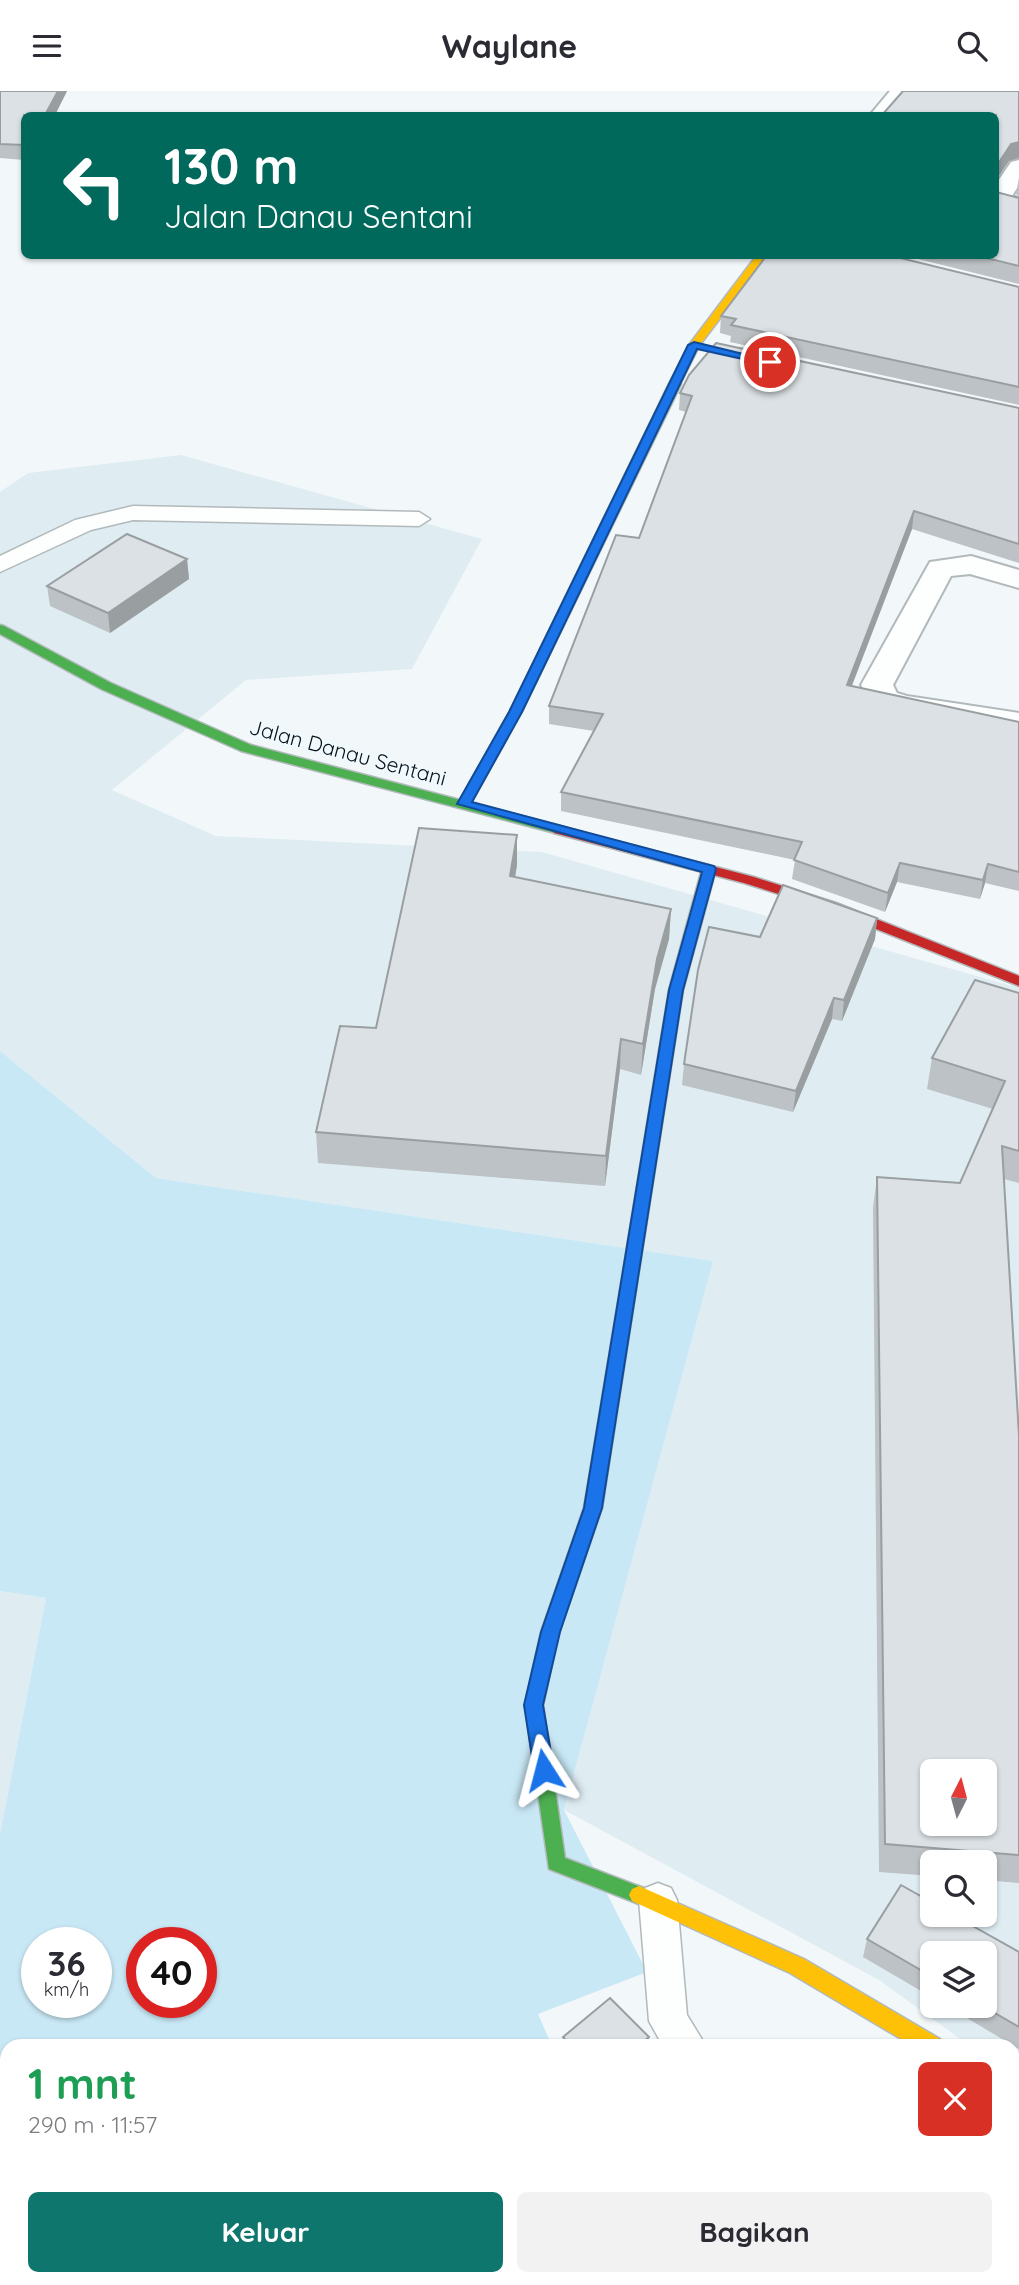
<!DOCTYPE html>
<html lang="id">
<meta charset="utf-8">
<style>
:root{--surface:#fff;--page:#f2f2f3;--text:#2b2b33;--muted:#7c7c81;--accent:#0f766e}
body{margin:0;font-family:Quicksand,sans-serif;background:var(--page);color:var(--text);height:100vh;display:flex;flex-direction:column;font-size:26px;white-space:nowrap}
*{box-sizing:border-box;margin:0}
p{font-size:23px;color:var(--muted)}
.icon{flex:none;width:38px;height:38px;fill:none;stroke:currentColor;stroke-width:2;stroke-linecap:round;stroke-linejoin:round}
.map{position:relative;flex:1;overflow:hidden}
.sheet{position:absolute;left:0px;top:1948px;width:1020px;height:247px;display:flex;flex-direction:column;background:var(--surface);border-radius:21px 21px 0 0;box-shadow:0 2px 5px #0004}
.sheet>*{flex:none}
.banner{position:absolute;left:21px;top:21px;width:978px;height:147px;border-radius:10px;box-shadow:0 2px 5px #0004;background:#00695c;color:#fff;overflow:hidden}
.needle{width:46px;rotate:6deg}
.fabs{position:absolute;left:920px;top:1668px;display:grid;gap:14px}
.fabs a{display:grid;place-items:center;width:77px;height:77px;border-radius:10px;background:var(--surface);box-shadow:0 2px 5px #0004;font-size:35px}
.speed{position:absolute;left:21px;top:1836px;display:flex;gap:14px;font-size:35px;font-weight:700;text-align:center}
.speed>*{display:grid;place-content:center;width:91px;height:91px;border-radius:50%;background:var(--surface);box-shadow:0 2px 5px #0004;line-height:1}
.speed small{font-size:18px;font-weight:400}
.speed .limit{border:10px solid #d22;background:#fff;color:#111}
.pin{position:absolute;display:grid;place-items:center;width:60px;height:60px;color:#fff;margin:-30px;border:4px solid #fff;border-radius:50%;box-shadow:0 2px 7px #0007}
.me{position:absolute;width:77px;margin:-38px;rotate:351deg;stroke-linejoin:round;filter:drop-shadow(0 0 5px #0008)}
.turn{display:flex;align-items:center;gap:24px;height:147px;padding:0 28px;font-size:32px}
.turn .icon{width:91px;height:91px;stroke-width:2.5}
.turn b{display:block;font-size:49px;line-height:60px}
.round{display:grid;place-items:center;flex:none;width:74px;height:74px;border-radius:10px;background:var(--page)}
.headline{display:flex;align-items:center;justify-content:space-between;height:119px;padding:0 28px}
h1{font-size:42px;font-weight:700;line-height:52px;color:#1e9e55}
.button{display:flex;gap:14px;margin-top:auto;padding:14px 28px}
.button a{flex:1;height:80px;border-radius:10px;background:var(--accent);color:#fff;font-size:28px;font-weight:700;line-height:80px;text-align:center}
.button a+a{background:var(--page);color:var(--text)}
header{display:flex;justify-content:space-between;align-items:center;height:91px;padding:0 28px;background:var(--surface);font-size:32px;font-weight:700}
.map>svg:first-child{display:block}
</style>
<header><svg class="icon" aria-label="menu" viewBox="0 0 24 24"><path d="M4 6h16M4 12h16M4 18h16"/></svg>Waylane<svg class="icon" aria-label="search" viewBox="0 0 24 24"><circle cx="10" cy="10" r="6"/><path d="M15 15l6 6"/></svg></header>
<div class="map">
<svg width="1019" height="2194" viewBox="0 0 1019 2194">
<rect width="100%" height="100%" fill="#f2f8fa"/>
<!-- built -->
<path fill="#dfedf3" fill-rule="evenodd" d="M181 364 482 448 412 578 246 589 112 699 216 745 542 761 1019 897V1990L1013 1986V1955H970L879 1889 564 1719 712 1170 156 1087 0 960V401L28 382ZM933 1680H985V1732H933ZM933 1771H985V1824H933ZM933 1862H985V1914H933Z
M0 1500 46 1507 0 1743Z"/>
<!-- green -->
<path fill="#c9e8f6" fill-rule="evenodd" d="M0 960 156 1087 713 1170 564 1719 647 1881 538 1923 552 1955H7V2188H210L213 2194H0V1743L46 1507 0 1500ZM37 1852H96V1911H37ZM142 1852H201V1911H142Z"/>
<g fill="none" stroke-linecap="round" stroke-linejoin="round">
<!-- lane casing -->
<g stroke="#b2b9bb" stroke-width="3">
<path id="lane" d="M133 415 419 421 430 428 419 435 133 429 91 439 0 481V465L75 429Z
M658 1792 671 1797 677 1809 687 1924 706 1955H663L649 1930 639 1809 645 1797Z
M1013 2082H1019V2122H1013Z
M256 2188H298L297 2194H255Z"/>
</g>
<!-- street casing -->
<g stroke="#b2b9bb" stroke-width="4">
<path id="street" d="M890 0H913L893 24H870Z
M1019 69V94L1012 105 1019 107V122L996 116V93L1011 71Z
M971 465 1019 479V497L970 483 951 485 893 594 897 602 907 605 1019 622V642L891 621 873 615 861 594 930 471Z
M1013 1989 1019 1992V2044L1013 2042Z"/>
</g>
<!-- fast casing -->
<g stroke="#b2b9bb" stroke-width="3">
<path id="fast" d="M675 290 681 293 522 620 471 712 564 736 566 739 564 742 559 743 241 660 101 598 0 543V534L4 535 111 592 251 654 460 709 510 620 669 293Z
M628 1193 634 1195 636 1199 602 1417 559 1541 543 1614 565 1767 646 1798 649 1804 646 1810 639 1813 549 1778 525 1614 541 1541 584 1417 620 1199 622 1195Z"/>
</g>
<!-- slow casing -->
<g stroke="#b2b9bb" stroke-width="3">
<path id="slow" d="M757 164H768L699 255 679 295H671L669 293 689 254Z
M709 774 716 778 683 899 636 1199 634 1203H622L620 1199 669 899 702 778Z
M639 1795 804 1868 940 1948 943 1955H913L790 1882 632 1810 629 1804 632 1798Z"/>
</g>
<!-- jam casing -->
<g stroke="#b2b9bb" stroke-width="3">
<path id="jam" d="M559 735 754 786 836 812 1019 885V895L826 818 744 792 554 742 552 739Z"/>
</g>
<!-- lane -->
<use href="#lane" fill="#fdfefe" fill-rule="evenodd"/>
<!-- street -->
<use href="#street" fill="#fdfefe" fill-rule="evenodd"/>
<!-- fast -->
<use href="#fast" fill="#4caf50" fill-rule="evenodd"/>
<!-- slow -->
<use href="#slow" fill="#ffc107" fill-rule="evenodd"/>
<!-- jam -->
<use href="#jam" fill="#c62828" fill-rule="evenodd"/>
</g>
<!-- wall -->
<path fill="#bcc2c5" d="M0 0H67L55 24H24V69L0 67Z
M903 0 1009 70 996 89V101L1019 107V193L902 164H996Z
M1019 86V105L1016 103Z
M1019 196V314L730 251 731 245 720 242 721 225Z
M680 302 1019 317V472L912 438 852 595 1019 631V800L985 792 980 808 897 791 885 821 792 788 795 769 561 720V701L594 640 549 633V615L639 447 686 321 679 319Z
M187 468 189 488 110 542 50 515 47 495Z
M517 744V774L515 786 671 818 669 848 655 898 641 984 620 978 605 1095 318 1072 316 1041 376 937Z
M877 827 875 848 842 930 832 928 793 1021 682 994 684 973 760 846Z
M1019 902V1092L1004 1088 1019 1345V1792L985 1789V1771H933V1785L879 1781 873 1117 877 1086 960 1092 993 1018 927 998 932 967Z
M867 1848 1019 1861V1958L945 1914H985L933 1862V1907L863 1866Z
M563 1946H649L648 1955H563Z"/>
<!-- shaded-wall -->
<path fill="#999ea0" d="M58 0H67L55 24H45Z
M1019 51V67L1009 70 996 89V76L1011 53Z
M914 420 912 438 845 612 847 594Z
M187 468 189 488 110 542 108 522Z
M517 744V774L510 816V785Z
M900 772 897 791 885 821 888 802Z
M988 773 985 792 980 808 983 789Z
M671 818 669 848 655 898 641 984 643 953 657 868Z
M877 827 875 848 842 930 844 909Z
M834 907 832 928 793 1021 796 1000Z
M621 948 620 978 605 1095 606 1065Z
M649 1946 648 1955H638Z"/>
<!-- building -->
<path fill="#dbe1e5" stroke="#999ea0" stroke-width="2" fill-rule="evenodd" d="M0 0H58L45 24H24V54L0 53Z
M903 0H1019V51L1011 53 996 76V24H882Z
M996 81V101L1019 107V175L974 164H996Z
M767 164H888L1019 196V296L731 234 736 228 721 225Z
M716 252 1019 317V453L914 420 847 594 1019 631V781L988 773 983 789 900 772 888 802 794 769 802 751 561 701 603 623 549 615 616 444 639 447 692 305 680 302 689 284Z
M127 443 187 468 108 522 47 495Z
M419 737 517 744 510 785 671 818 657 868 643 953 621 948 606 1065 316 1041 340 935 376 937Z
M783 794 877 827 844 909 834 907 796 1000 684 973 698 879 709 836 760 846Z
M975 889 1019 902V1060L1002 1055 1019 1345V1764L885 1753 877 1086 960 1092 1005 990 932 967ZM933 1680H985V1732H933Z
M901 1794 933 1812V1824H953L1019 1861V1936L981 1914H985V1862H933V1886L867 1848Z
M610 1907 649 1946 638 1955H571L563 1946Z
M1013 2125 1019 2126V2194H377L378 2188H1013Z"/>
<!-- route -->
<path fill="#1a73e8" stroke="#114b97" stroke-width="2" d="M694 251 776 271 770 274 697 258 522 621 472 711 714 775 716 778 683 899 602 1417 560 1541 543 1614 554 1679 551 1685 544 1687 537 1685 534 1679 524 1614 541 1541 584 1417 669 899 702 781 457 713 509 621 688 254Z"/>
<g text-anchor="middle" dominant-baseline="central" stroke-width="5" stroke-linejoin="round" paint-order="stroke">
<!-- street labels -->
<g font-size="21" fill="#0a1317" stroke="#eff9fe">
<text transform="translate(348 661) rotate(15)">Jalan Danau Sentani</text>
</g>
</g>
</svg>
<div class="fabs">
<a><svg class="needle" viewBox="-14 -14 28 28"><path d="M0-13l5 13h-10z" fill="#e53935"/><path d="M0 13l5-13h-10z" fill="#7c7c81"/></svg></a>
<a><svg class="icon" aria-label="search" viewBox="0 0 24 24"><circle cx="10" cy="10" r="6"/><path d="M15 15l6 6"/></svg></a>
<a><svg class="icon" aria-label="layers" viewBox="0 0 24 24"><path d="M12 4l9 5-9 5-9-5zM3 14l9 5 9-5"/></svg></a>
</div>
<div class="speed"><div>36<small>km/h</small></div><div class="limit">40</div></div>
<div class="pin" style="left:770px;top:271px;background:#d93025"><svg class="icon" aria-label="arrive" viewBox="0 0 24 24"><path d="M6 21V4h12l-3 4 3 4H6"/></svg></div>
<svg class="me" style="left:544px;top:1679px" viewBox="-20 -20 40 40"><path d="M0-17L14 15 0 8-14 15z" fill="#1a73e8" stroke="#fff" stroke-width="4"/></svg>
<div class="banner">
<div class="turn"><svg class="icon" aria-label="left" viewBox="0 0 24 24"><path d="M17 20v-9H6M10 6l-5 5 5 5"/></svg><div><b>130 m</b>Jalan Danau Sentani</div></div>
</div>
<section class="sheet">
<div class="headline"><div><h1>1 mnt</h1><p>290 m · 11:57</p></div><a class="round" style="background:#d93025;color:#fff"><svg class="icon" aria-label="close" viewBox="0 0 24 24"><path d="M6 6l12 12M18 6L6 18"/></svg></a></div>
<div class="button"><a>Keluar</a><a>Bagikan</a></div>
</section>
</div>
